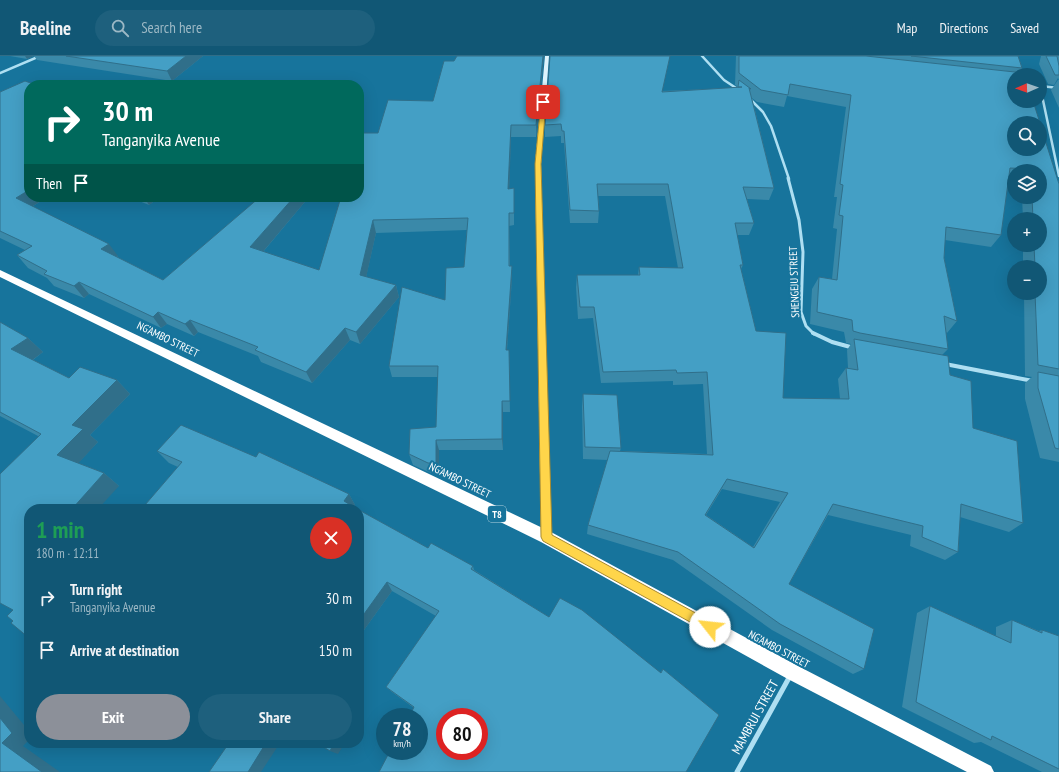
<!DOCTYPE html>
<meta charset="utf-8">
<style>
:root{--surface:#115775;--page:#1e607d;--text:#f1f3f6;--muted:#9cb8c5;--line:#306d87;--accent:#8c9099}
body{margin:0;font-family:"PT Sans Narrow",sans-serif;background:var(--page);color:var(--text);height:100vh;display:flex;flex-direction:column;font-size:15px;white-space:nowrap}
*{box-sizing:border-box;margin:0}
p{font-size:13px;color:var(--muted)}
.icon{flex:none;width:22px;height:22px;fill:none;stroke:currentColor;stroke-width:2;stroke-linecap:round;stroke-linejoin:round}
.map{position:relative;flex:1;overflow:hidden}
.sheet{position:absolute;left:24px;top:448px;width:340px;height:244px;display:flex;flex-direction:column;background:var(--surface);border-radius:16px;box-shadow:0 4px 16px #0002}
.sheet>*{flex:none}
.banner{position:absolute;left:24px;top:24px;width:340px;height:122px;border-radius:16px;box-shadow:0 4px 16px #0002;background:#00695c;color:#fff;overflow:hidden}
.needle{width:26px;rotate:268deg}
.tools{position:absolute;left:1007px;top:12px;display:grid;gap:8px}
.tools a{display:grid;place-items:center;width:40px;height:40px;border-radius:50%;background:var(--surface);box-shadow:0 4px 16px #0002;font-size:20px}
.speed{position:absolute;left:376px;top:652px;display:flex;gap:8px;font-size:20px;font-weight:700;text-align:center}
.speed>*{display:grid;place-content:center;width:52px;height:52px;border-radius:50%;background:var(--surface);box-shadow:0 4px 16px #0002;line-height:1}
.speed small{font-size:10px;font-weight:400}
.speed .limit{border:6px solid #d22;background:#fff;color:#111}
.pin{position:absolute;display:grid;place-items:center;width:34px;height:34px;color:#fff;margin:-17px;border-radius:8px;box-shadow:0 2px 6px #0006}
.me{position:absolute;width:44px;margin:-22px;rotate:299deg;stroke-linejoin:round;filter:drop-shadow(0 0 3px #0008)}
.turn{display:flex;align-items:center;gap:14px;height:84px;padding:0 12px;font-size:18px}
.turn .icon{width:52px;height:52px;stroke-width:2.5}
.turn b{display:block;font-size:28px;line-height:34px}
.then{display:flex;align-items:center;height:38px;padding:0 12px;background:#0003;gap:8px;font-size:15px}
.round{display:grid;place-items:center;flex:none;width:42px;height:42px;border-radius:21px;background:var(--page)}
.overview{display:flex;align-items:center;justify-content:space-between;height:68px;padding:0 12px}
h1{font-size:24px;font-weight:700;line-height:30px;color:#1e9e55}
.cta{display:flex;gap:8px;margin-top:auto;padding:8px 12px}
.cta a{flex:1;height:46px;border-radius:24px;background:var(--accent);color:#fff;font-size:16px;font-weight:700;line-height:46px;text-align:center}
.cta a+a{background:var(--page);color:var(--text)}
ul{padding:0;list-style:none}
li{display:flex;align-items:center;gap:12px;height:52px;padding:0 12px}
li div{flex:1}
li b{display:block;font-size:15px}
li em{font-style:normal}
header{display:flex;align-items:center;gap:24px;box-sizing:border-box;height:56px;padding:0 20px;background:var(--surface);border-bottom:1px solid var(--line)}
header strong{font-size:19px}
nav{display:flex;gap:22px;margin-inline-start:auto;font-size:14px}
.search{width:280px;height:36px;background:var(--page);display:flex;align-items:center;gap:10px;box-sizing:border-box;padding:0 14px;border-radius:22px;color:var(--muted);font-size:15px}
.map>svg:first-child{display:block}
</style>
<header>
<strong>Beeline</strong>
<div class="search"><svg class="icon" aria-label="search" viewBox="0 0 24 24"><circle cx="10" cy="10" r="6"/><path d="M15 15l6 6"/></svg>Search here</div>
<nav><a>Map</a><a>Directions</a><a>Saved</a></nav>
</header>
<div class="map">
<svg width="1059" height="716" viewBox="0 0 1059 716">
<rect width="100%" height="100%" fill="#17749c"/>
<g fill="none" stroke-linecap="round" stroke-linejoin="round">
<!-- street-far3 -->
<path stroke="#aedff2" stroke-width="2.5" d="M702 0 724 24 739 34
M0 17 40 0
M1040 30 1059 120
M1040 30 1059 32
M749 42 763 56 771 70 789 123"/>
<!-- street-far2 -->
<path stroke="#aedff2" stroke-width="3" d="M788 122 799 164 803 196 801 256 806 270 814 278"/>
<!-- street-far1 -->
<path stroke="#aedff2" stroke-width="4" d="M813 277 832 286 854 292
M945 308 1033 325"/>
<!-- street -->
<path stroke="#aedff2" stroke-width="5" d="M737 716 790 620"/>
<!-- secondary -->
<path fill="#ddf3fc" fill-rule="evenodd" d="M545 0H549L541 108 551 481 549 484 546 485 543 484 541 481 535 108Z"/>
<!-- highway -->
<path fill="#fff" fill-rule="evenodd" d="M0 214 551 476 798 610 991 710 994 716H967L786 622 541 486 0 221Z"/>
</g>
<!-- wall -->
<path fill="#3a89a9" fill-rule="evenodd" d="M10 0H34L27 3Z
M34 0H203L172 25 37 4Z
M457 0H544L536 81H511L509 133 514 132V169L509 170 510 210 512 222 507 294 509 306 510 356H503V394H439V417H431L413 409 409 398 436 371 438 321H392L389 310 445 244 464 211 467 174 376 177 366 221 396 229 399 241 360 288 350 284 312 327 261 306 258 300 198 276 194 280 167 268 161 272 89 238 84 242 54 230 47 222 28 212 17 199 25 194 0 182V36L29 141H48L33 150 118 200 117 201 163 224 260 141H309L263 196 319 214 378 77 433 45Z
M670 0 662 35 736 32 737 30 735 29 736 0H1018L1022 12 1020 17 1059 128V406L1040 402 1025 343V327L1032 321 1025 320 1024 237H1040V211H1023V189H1040V163H1023L1022 141H1040V115H1014V125L1008 124 1001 179 991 191 945 184 944 202 957 265 947 277 946 276 948 293 942 299 973 372 1023 467 1009 476 960 461 958 496 945 504 910 490 911 479 828 459 789 528 864 613 853 618 772 574 673 504 587 478 588 469 608 404 583 403 582 350 583 338 621 392 620 395 707 398 703 328 673 329V325L601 327 593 262 578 263 576 231 577 219H638L639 211 678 212 665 140H598L599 155 598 167H570L564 87H561V80L545 81V69ZM787 40 846 51 834 141H837L833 172 837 173 832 223 819 221 812 233 810 268 844 276 846 287 851 288 847 294 848 312H846L838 323 840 343 783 342 756 275 741 213 743 209 737 179H749L754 167 747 143 769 144 774 132 752 42 757 46 784 51ZM722 433 780 446 753 491 706 459Z
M1041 0H1059V52L1051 34 1058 24H1059L1058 22 1054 29 1048 28 1039 8Z
M129 141H160L149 149Z
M0 266 28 282 43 296 33 304 69 322 117 324 130 338 90 379 98 386 78 407 104 417 119 430 29 453 13 565V554L38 380 0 360Z
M157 395 256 401 349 438 355 449 353 451 357 453H150L145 449 178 411 169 407Z
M359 454 428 492 473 510 474 514 549 561 660 617 663 613 719 659 414 652 392 636 386 631 436 560 392 535 359 581Z
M930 550 996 580V571L1012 564 1039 575 1042 574 1059 580V716H1042L981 686 974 687 902 651 917 557Z"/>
<!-- shaded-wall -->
<path fill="#306f8a" d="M25 0H34L27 3Z
M186 0H203L172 25 167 15Z
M543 0H544L536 81V69Z
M670 0 659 47 662 36Z
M511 69V81L509 145 508 133Z
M29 134V141H48L26 154 16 142Z
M144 141H160L149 149Z
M294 141H309L256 204 250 191Z
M373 164 376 177 364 231 360 219Z
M109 188 118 200 110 206 101 193Z
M512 210V222L506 306V294Z
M79 226 89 238 84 242 74 230Z
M396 229 399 241 360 288 356 276Z
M158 256 167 268 161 272 153 261Z
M190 264 198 276 194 280 185 268Z
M345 272 350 284 312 327 306 316Z
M28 282 43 296 27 308 11 293Z
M117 324 130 338 90 379 98 386 74 412 57 399 72 369Z
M502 345 503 356V394L502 383Z
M436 384 439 394V417L436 407Z
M104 417 119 430 98 453H72Z
M349 438 355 449 352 453 344 445Z
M387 526 392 535 359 581V565Z
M0 640 29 675V684L23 690 60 716H42L2 687 0 662Z
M359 656 362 658 359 662Z
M266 687H280L261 716H248Z
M334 687H345L338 698 330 695Z"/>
<!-- building -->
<path fill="#449fc5" stroke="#306f8a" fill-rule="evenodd" d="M66 0H186L167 15Z
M457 0H543L536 69H511L508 133 514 132V157H509V210H512L506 294H509L510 345H502V383L436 384V407H428L409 398 410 373 436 371 438 310H389L402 231 445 244 446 212 464 211 468 162 373 164 360 219 396 229 356 276 345 272 306 316 255 294 258 291 190 264 185 268 158 256 153 261 79 226 74 230 44 218 47 215 17 199 32 190 0 175V36L25 25 36 29H29V134L16 142 109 188 101 193 163 224 260 141H294L250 191 319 214 341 141H359V82L360 77H378L388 44 433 45 444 5H454Z
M550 0H670L662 36 742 31H738L739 24 751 33 749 32 774 132 743 131 754 167H735L743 209H740L756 275 786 277 783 342 849 343 846 312 858 314 854 283 948 300 950 319 971 325 973 372 1017 385 1023 467 961 448 958 496 922 481 923 470 833 448 789 528 874 573 864 613 780 568 678 496 588 469 610 395 713 399 707 316 677 317 676 314 603 316 594 251H580L577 219H640L639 211 683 212 668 128H597L599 155 570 154 564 75H562L561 68 545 69ZM727 423 788 437 754 492 705 459Z
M739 0H866L1024 17V19H1014V45H1033L1040 67H1014V93H1040V68L1059 128V313L1038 309 1035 237H1040V211H1035L1034 189H1040V163H1033L1032 141H1040V115H1032V113L1010 112 1001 179 946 171 944 202 957 265 944 260 948 293 860 277 853 275 852 264 817 256 819 221 837 224 843 160 839 159 843 129 840 128 851 39 790 28 788 39 761 34 739 17Z
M911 0H1018L1022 12Z
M1046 0H1057L1059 10V19H1055Z
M0 266 28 282 11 293 69 322 80 311 117 324 72 369 83 373 57 399 104 417 72 453H29V582L11 567 13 565 7 560 13 554 0 547V418L41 378 0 356Z
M1038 316 1059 320V393L1055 392 1038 332Z
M583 338 617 339 621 392 585 391Z
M181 369 256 401 259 396 349 438 344 445 357 453H154L145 449 182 406 157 395Z
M359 454 428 492 431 487 473 510 471 513 549 561 560 542 582 554 661 617 663 613 719 659 686 716H379L390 695H419V661H409L414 651 386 631 439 555 387 526 359 565ZM445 661H479V695H445Z
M930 550 1011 587 1012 564 1042 577V574L1059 580V713L992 680 991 684 916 646Z
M0 662 12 677 2 687 42 716H0Z
M229 687H266L248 716H209Z
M317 687H334L330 695Z"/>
<!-- route -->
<path fill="#ffd54a" stroke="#a68a30" d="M541 45 546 46 541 108 552 479 714 567 716 571 714 575 710 577 543 485 541 481 535 108Z"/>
<g text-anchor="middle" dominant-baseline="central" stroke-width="4" stroke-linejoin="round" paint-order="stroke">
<!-- shield labels -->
<rect fill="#17749c" stroke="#b9d5e1" stroke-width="1" x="488" y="450" width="18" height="16" rx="3"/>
<g font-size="10" font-weight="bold" fill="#fff">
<text x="497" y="458">T8</text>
</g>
<!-- street labels -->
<g font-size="11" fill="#fff" stroke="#17749c">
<text transform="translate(794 226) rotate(-92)">SHENGEJU STREET</text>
<text transform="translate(168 283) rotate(26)">NG’AMBO STREET</text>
<text transform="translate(460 424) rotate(26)">NG’AMBO STREET</text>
<text transform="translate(779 593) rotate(28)">NG’AMBO STREET</text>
</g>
<!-- near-street labels -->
<g font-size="13" fill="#fff" stroke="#17749c">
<text transform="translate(755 661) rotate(-61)">MAMBRUI STREET</text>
</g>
</g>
</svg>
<div class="tools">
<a><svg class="needle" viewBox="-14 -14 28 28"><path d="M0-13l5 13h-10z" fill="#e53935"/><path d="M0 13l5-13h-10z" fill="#9cb8c5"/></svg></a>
<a><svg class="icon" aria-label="search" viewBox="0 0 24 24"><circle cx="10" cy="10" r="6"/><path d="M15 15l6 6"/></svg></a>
<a><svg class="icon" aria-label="layers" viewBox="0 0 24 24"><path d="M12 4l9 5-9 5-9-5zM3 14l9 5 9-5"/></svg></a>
<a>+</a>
<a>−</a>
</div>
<div class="speed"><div>78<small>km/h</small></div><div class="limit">80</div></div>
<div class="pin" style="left:543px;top:46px;background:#d93025"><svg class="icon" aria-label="arrive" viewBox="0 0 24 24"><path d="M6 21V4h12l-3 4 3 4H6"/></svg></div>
<svg class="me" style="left:710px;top:571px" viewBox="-20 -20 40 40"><circle r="19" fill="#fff"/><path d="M0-13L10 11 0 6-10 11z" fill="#ffd54a"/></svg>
<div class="banner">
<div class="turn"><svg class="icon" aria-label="right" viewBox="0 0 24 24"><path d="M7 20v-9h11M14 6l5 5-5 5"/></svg><div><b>30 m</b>Tanganyika Avenue</div></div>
<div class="then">Then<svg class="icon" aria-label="arrive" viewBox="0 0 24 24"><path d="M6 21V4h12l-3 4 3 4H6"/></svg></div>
</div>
<section class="sheet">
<div class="overview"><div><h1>1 min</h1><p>180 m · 12:11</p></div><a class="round" style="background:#d93025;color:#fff"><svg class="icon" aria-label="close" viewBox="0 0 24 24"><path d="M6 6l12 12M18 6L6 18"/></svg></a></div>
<ul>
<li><svg class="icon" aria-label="right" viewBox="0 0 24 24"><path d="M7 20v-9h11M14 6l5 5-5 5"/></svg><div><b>Turn right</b><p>Tanganyika Avenue</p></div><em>30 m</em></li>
<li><svg class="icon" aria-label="arrive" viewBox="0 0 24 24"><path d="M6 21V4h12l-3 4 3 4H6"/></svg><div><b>Arrive at destination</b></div><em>150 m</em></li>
</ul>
<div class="cta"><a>Exit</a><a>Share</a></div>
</section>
</div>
